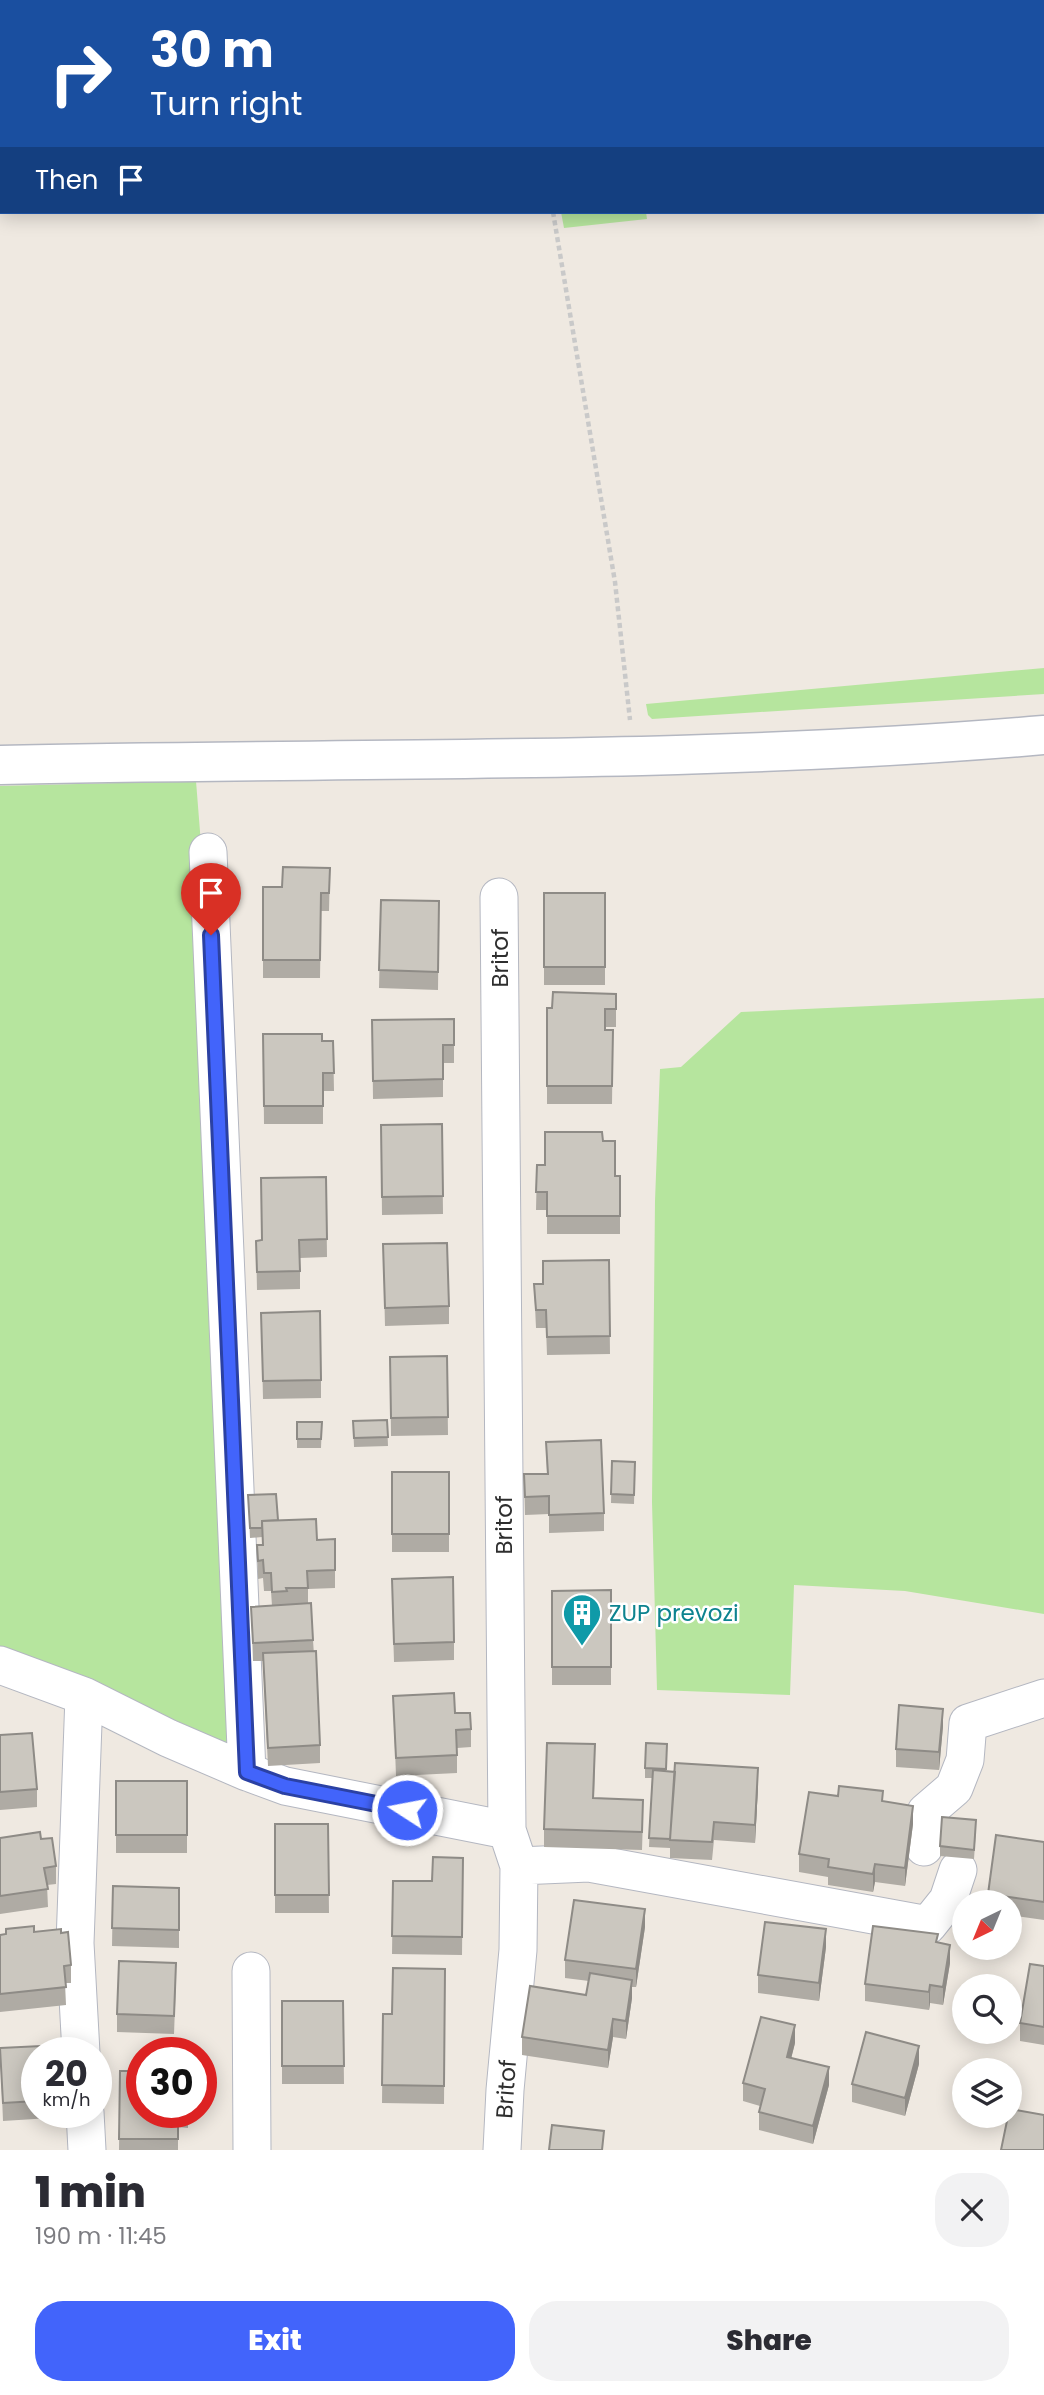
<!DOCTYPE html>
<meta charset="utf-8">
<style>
:root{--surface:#fff;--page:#f2f2f3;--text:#2b2b33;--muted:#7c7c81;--accent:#4264fb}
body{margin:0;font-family:Poppins,sans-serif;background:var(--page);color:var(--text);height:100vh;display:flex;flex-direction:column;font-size:26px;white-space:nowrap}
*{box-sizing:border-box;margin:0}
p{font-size:23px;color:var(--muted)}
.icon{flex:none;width:38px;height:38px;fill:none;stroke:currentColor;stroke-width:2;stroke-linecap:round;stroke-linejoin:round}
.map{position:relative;height:2150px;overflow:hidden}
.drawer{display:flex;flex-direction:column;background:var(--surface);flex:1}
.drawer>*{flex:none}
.hud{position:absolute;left:0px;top:0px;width:1045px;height:214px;box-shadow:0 4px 18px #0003;background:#1a4fa0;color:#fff;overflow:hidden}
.needle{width:46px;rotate:223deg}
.buttons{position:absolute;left:952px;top:1890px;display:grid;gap:14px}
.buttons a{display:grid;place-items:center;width:70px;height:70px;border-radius:50%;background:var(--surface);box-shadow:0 4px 18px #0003;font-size:35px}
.speed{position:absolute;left:21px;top:2037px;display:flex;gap:14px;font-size:35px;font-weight:700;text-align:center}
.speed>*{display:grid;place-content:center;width:91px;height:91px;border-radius:50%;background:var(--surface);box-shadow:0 4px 18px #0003;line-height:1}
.speed small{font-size:18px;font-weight:400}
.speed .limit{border:10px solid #d22;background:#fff;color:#111}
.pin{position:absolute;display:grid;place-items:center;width:60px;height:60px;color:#fff;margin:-72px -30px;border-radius:50% 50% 50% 0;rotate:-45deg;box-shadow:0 0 7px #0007}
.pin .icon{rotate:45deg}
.me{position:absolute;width:77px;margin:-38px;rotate:281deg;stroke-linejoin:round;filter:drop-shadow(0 0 5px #0008)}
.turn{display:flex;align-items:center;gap:24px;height:147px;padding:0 35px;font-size:32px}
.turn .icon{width:91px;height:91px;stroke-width:2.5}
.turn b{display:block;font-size:49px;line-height:60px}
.then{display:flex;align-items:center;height:66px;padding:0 35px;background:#0003;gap:14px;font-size:26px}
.round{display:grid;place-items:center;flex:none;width:74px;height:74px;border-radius:28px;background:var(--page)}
.head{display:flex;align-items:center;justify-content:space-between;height:119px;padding:0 35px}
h1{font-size:42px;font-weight:800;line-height:52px}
.button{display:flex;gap:14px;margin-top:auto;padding:14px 35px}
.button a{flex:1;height:80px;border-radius:28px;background:var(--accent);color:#fff;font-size:28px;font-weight:800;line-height:80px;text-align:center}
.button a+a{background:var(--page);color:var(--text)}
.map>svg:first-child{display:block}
</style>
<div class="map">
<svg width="1044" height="2150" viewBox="0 0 1044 2150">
<rect width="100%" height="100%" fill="#efe9e1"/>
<!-- green -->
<path fill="#b6e59e" d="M561 212H646L647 219 564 228Z
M1044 668V694L652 719 648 715 646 704Z
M196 781 206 907 229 1752 0 1653V786Z
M1044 998V1614L905 1591 794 1585 790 1695 657 1690 652 1502 655 1201 660 1069 681 1067 741 1012Z"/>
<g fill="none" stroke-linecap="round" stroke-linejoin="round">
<!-- minor casing -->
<g stroke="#b4b7c1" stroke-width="39">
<path id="minor" d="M208 852 247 1772 285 1786 507 1830
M499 897 507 1830 519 1866 518 1950 505 2090 502 2150
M0 1665 84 1696 168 1738 247 1772
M924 1847 926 1812 954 1788 965 1760 968 1723 1044 1698
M519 1866 589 1863 928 1925 948 1900 958 1870
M251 1971 252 2150
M81 2053 75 1943 84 1696
M85 2112 87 2150"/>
</g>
<!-- secondary casing -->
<g stroke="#b4b7c1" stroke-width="41">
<path id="secondary" d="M0 765C348 757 697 765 1044 735"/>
</g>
<!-- path -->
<path stroke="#c9c9c9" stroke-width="4.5" stroke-dasharray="5 3.5" stroke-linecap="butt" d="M512 0V2
M553 212 615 582 630 720"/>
<!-- minor -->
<use href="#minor" stroke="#fff" stroke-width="37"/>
<!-- secondary -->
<use href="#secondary" stroke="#fff" stroke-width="38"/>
</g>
<!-- wall -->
<path fill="#afaba4" d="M330 868 329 911H321L320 978H263V887H282Z
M544 893H605V985H544Z
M381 900 439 901 438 990 379 988Z
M616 994V1027H605V1030H613L612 1104H547V1008H552Z
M454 1019V1063H443V1097L373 1099 372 1020Z
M263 1034 322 1041H333L334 1091H323V1124H264Z
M442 1124 443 1214 382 1215 381 1125Z
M603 1141 615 1176H620V1234H547V1210H536L537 1165H545Z
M326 1177 327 1257 300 1258V1289L257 1290 256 1241 261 1240Z
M383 1244 449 1306V1324L385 1326Z
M609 1260 610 1354 547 1355 546 1328H536L534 1284H543Z
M261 1313 321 1380V1398L263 1399Z
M447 1356 448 1435 391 1436 390 1357Z
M387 1420 388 1446 354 1447 353 1421Z
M297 1422H322L321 1448H297Z
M546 1442 604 1513V1531L549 1533V1514L525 1515 524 1474H547Z
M612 1461 635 1462 634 1504 611 1503Z
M392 1472H449V1552H392Z
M248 1495 278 1520 317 1540 335 1539V1588L308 1589V1603L313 1640 320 1745V1763L268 1766 263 1661H253L251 1607 272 1606 271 1591H264L263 1578 258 1579 257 1545H262V1537L250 1538Z
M611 1590V1685H552V1591Z
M392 1597 454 1642V1660L394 1662Z
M393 1696 455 1713 471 1729V1747L457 1748V1773L396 1776Z
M943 1726 939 1770 896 1767V1749Z
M0 1735 37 1789V1807L0 1810Z
M667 1744 666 1771 758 1786 755 1843 714 1840 712 1860 670 1858V1848L649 1847 652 1778H645V1768Z
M595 1762 594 1798 643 1818 642 1850 544 1847V1829Z
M116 1781H187V1853H116Z
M838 1796 883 1801 913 1824 905 1886 875 1882 873 1892 828 1885V1877L799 1872V1854Z
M275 1824H328L329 1913H275Z
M976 1829 974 1859 940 1856V1846Z
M0 1838 41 1839 56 1866V1884L47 1885 48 1907 0 1914Z
M1044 1842V1920L1010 1915V1902H988V1894Z
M463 1858 462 1955 392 1954 393 1881H432Z
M113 1886 179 1888V1948L112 1946Z
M645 1927 636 1987H632V1998L626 2039 613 2037 608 2068 522 2055V2037L586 1995 589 1981 565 1978V1960Z
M61 1933 71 1965V1983H65L66 2005 0 2012V1935Z
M938 1943 950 1963 943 2005 930 2003 929 2010 865 2001V1984Z
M826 1947 819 2001 758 1993V1975Z
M1044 1966V2045L1020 2041V2023Z
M445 1969 444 2104 382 2103 383 2014H392Z
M176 1981 174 2034 117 2032V2014Z
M282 2001H343L344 2084H282Z
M795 2043 791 2058 829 2085 813 2144 759 2130V2112L760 2106 743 2101V2083Z
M0 2048 37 2053V2112H66V2117L3 2121Z
M919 2064 905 2116 852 2102V2084Z
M120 2071 142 2112H188V2128L178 2127V2150H119Z"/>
<!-- shaded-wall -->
<path fill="#8e8b86" d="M943 1709V1726L939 1770V1752Z
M758 1768V1786L755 1843V1825Z
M913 1806V1824L905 1886V1868Z
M875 1864V1882L873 1892V1874Z
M645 1909V1927L636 1987V1969Z
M826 1929V1947L819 2001V1983Z
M950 1945V1963L943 2005V1987Z
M632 1980V1998L626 2039V2021Z
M930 1985V2003L929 2010V1992Z
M613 2019V2037L608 2068V2050Z
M795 2025V2043L787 2075V2057Z
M919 2046V2064L905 2116V2098Z
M829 2067V2085L813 2144V2126Z"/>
<!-- building -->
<path fill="#cbc7bf" stroke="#8e8b86" stroke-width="2" d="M452 0H464V2H452Z
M928 0H980L981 2H928Z
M283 867 330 868 329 893H321L320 960H263V887H282Z
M544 893H605V967H544Z
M381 900 439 901 438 972 379 970Z
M553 992 616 994V1009H605V1030H613L612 1086H547V1008H552Z
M454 1019V1045H443V1079L373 1081 372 1020Z
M263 1034H322V1041H333L334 1073H323V1106H264Z
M442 1124 443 1196 382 1197 381 1125Z
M545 1132H602L603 1141H615V1176H620V1216H547V1192H536L537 1165H545Z
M326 1177 327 1239 299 1240 300 1271 257 1272 256 1241 262 1240 261 1178Z
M447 1243 449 1306 385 1308 383 1244Z
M609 1260 610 1336 547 1337 546 1310H536L534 1284H543V1261Z
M320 1311 321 1380 263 1381 261 1313Z
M447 1356 448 1417 391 1418 390 1357Z
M387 1420 388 1437 354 1438 353 1421Z
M297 1422H322L321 1439H297Z
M601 1440 604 1513 549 1515V1496L525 1497 524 1474H548L546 1442Z
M612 1461 635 1462 634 1495 611 1494Z
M392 1472H449V1534H392Z
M276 1494 278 1520 262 1521V1528H250L248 1495Z
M316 1519 317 1540 335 1539V1570L307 1571 308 1588H286L287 1591 272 1592 271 1573H264L263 1560 258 1561 257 1545H263L262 1521Z
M453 1577 454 1642 394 1644 392 1579Z
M611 1590V1667H552V1591Z
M311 1603 313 1640 253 1643 251 1607Z
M316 1651 320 1745 268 1748 263 1653Z
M454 1693 455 1713H470L471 1729 456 1730 457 1755 396 1758 393 1696Z
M899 1705 943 1709 939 1752 896 1749Z
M32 1733 37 1789 0 1792V1735Z
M547 1743 595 1744 593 1798 643 1800 642 1832 544 1829Z
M646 1743 667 1744 666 1769 645 1768Z
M675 1763 758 1768 755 1825 714 1822 712 1842 670 1840Z
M653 1770 675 1772 670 1839 649 1838Z
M116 1781H187V1835H116Z
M839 1786 883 1791 882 1801 913 1806 905 1868 875 1864 873 1874 828 1867 829 1859 799 1854 809 1792 838 1796Z
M942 1817 976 1820 974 1850 940 1846Z
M275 1824H328L329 1895H275Z
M40 1832 41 1839 52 1838 56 1866 44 1868 48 1889 0 1896V1838Z
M996 1835 1044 1842V1902L988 1894Z
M433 1857 463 1858 462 1937 392 1936 393 1881H432Z
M113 1886 179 1888V1930L112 1928Z
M574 1900 645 1909 636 1969 565 1960Z
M765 1922 826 1929 819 1983 758 1975Z
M34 1926V1932L61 1929V1933L68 1932 71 1965 64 1966 66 1987 0 1994V1935L6 1934V1929Z
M873 1926 938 1934 936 1942 950 1945 943 1987 930 1985 929 1992 865 1984Z
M119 1961 176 1963 174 2016 117 2014Z
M1030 1964 1044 1966V2027L1020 2023Z
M393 1968 445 1969 444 2086 382 2085 383 2014H392Z
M590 1973 632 1980 626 2021 613 2019 608 2050 522 2037 530 1986 586 1995Z
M282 2001H343L344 2066H282Z
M761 2017 795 2025 787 2057 829 2067 813 2126 759 2112 765 2089 743 2083Z
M866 2032 919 2046 905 2098 852 2084Z
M62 2045 63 2053H37V2101L3 2103 0 2048Z
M120 2071H142V2112H178V2139H119Z
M1010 2109 1044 2115V2150H1001L1008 2116H1010Z
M552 2125 604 2131 602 2150H549Z"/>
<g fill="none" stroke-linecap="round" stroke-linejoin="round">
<!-- route casing -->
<g stroke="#2b41a3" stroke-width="18">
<path id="route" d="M211 935 247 1772 285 1786 407 1810"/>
</g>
<!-- route -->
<use href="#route" stroke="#4264fb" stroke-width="12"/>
</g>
<!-- icons -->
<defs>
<g id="building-pin" transform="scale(2.0125)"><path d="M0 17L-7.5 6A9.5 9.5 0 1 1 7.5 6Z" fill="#0f9aa8" stroke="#fff"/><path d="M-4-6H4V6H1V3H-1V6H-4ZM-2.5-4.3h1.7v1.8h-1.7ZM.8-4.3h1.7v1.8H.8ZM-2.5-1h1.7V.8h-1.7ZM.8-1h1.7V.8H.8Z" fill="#fff"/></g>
</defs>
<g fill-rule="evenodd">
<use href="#building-pin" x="582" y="1613"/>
</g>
<g text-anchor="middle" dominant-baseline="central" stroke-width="5" stroke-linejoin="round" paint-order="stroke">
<!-- street labels -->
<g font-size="23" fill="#2e2e2e" stroke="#fff">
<text transform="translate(500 958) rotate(-90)">Britof</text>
<text transform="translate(504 1525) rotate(-90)">Britof</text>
<text transform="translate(506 2089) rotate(-86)">Britof</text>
</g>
<!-- culture labels -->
<g font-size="23" fill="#0d838f" stroke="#fff" text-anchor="start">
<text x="609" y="1613">ZUP prevozi</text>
</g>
</g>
</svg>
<div class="buttons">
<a><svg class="needle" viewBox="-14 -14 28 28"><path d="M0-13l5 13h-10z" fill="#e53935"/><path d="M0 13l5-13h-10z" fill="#7c7c81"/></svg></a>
<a><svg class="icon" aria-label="search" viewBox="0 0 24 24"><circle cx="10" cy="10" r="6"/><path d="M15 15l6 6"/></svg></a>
<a><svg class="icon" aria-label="layers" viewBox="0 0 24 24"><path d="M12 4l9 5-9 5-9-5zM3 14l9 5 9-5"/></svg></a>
</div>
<div class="speed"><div>20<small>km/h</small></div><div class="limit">30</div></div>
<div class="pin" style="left:211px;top:935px;background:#d93025"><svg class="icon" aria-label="arrive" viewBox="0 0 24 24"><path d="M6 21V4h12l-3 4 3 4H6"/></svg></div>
<svg class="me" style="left:407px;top:1810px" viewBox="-20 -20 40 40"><circle r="17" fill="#4264fb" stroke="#fff" stroke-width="3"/><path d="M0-11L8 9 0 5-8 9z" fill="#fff"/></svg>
<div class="hud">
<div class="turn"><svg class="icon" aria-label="right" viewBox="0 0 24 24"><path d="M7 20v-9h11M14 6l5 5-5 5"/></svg><div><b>30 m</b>Turn right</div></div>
<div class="then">Then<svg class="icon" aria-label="arrive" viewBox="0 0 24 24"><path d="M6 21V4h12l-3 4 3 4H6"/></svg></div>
</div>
</div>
<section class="drawer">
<div class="head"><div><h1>1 min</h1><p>190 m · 11:45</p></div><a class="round"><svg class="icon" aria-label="close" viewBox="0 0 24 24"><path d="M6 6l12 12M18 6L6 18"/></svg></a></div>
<div class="button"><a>Exit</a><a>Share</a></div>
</section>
